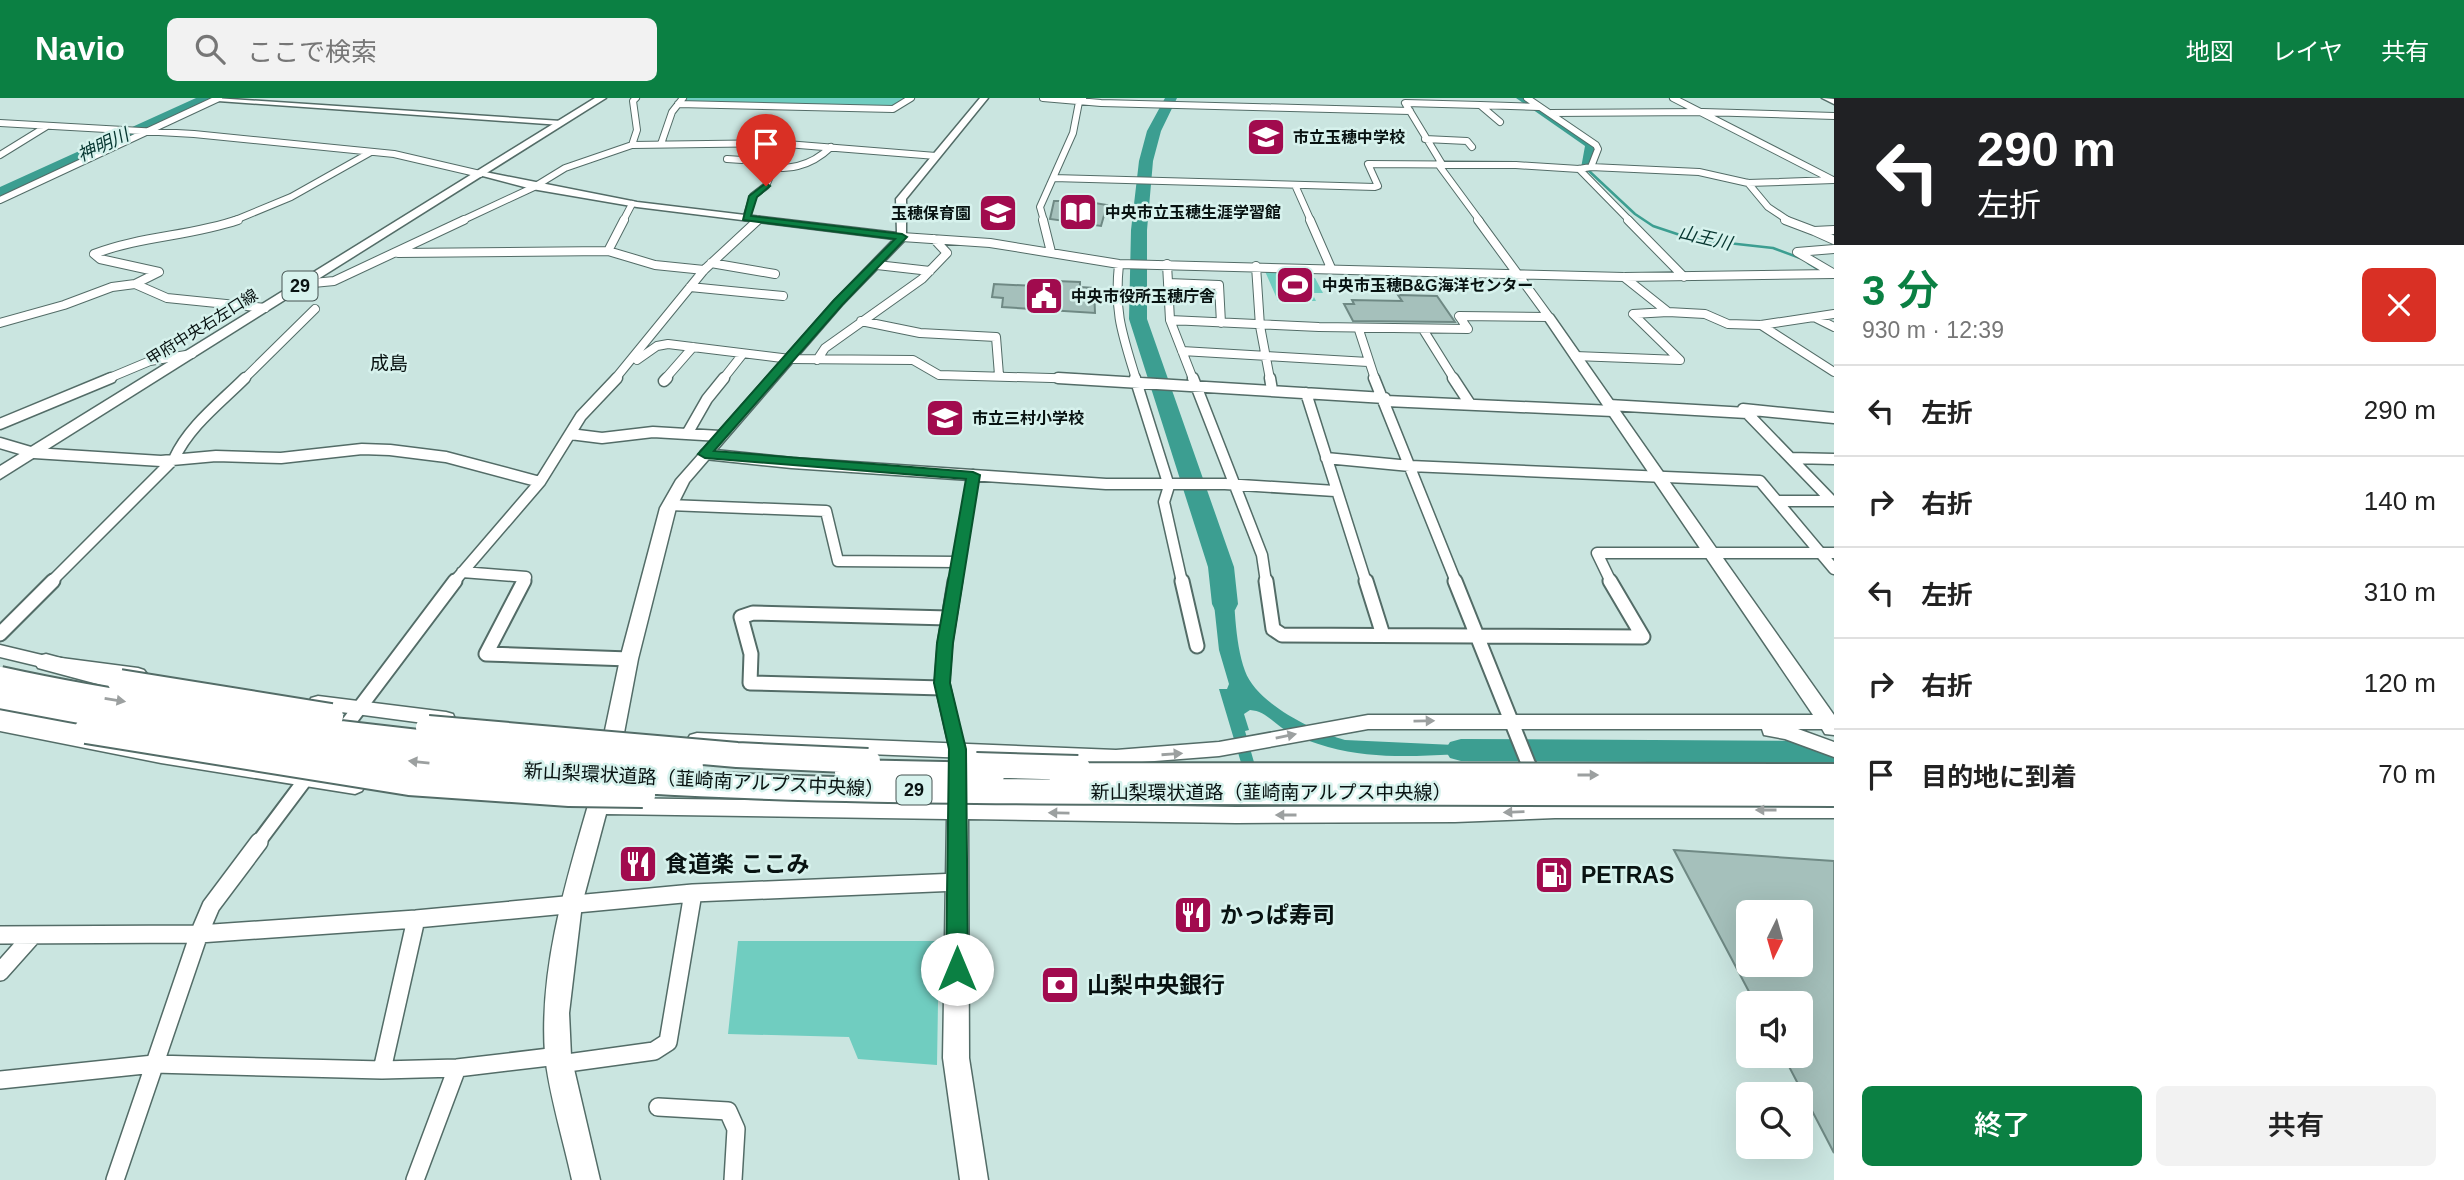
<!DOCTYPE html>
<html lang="ja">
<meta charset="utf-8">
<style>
:root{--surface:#fff;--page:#f2f2f2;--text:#222;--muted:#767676;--line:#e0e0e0;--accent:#0b8043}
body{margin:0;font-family:Helvetica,"Noto Sans JP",sans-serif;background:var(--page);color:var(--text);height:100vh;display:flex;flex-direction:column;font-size:26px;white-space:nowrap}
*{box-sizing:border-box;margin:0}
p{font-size:23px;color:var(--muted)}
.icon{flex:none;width:38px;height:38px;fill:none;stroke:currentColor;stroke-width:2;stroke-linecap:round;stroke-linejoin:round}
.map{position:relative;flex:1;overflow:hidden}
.side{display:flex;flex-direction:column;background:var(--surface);width:630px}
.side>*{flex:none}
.banner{background:#202124;color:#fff;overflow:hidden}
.needle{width:46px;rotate:185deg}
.fabs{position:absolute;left:1736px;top:802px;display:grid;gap:14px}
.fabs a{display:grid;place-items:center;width:77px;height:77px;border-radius:10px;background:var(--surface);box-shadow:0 7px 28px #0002;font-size:35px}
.pin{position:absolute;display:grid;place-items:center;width:60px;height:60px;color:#fff;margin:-72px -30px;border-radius:50% 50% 50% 0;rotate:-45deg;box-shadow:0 0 7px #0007}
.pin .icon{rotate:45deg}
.me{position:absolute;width:77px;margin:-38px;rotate:0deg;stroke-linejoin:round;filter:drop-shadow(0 0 5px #0008)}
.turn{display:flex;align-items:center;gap:24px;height:147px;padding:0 28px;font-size:32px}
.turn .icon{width:91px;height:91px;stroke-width:2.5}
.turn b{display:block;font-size:49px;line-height:60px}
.round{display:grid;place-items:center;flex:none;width:74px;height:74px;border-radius:10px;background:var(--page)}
.headline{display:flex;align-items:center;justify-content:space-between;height:119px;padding:0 28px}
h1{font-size:42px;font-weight:600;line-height:52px;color:var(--accent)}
.action{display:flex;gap:14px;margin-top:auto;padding:14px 28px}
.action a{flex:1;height:80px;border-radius:10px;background:var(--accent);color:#fff;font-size:28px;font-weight:600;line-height:80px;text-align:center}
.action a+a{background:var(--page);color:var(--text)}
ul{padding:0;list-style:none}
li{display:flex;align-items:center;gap:21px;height:91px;padding:0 28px;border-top:2px solid var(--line)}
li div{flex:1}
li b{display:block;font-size:26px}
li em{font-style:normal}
header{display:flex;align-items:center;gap:42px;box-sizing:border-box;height:98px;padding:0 35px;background:var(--accent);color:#fff}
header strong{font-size:33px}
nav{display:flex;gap:38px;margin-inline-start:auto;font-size:24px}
.search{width:490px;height:63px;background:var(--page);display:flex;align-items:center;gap:18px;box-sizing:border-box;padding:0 24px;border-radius:10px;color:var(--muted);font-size:26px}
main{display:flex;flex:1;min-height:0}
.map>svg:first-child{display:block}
</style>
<header>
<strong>Navio</strong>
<div class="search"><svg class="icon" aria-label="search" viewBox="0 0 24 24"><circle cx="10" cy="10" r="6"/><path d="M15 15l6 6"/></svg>ここで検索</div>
<nav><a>地図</a><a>レイヤ</a><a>共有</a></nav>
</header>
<main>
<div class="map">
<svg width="1834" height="1082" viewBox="0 0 1834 1082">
<rect width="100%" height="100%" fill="#cae5e0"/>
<!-- green -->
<path fill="#70cdc0" d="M687 0H908L895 9 682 4Z
M1264 171 1300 172 1304 179 1315 180 1323 195H1312L1316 203H1278Z
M738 843H939L937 967 858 961 849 939 728 936Z"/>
<!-- water -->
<path fill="#3c9e91" d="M1210 469 1232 471C1235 503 1234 542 1245 573 1257 606 1313 633 1345 642L1498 649 1501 655C1441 655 1387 665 1328 649 1314 645 1300 640 1287 633 1274 626 1266 613 1250 612L1244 616 1249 632 1245 633 1258 678H1245L1219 591H1227L1229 586 1219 552Z"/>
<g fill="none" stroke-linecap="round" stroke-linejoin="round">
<!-- stream -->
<path stroke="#3c9e91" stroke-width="2.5" d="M1589 73 1635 116 1653 128 1692 141 1773 150 1800 160
M1808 165 1824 175"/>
<!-- river -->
<path fill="#3c9e91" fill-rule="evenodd" d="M196 0H212L0 100V89Z
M1165 0H1177L1161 33 1153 63 1147 132V221L1234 469 1238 506 1235 512 1225 515 1215 512 1212 506 1208 469 1129 221 1131 132 1139 63 1147 33Z
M1516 0H1530L1596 43 1600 51 1593 73 1588 74 1581 70 1585 48Z
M1461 641 1834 643V665L1461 663 1450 660 1445 652 1450 644Z"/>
</g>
<!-- building -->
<path fill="#a5c0bb" stroke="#6f8984" stroke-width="2" fill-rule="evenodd" d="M1054 103H1083L1107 107 1101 128 1050 121Z
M1056 183 1080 184V189L1094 190 1095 215 1002 209 1003 200 992 199 994 186 1056 189Z
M1398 197 1437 198 1455 224 1353 223 1344 206H1354L1352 202 1402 203Z
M1674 752 1834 763V1055L1783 957H1801V905H1755ZM1748 814H1801V866H1748Z"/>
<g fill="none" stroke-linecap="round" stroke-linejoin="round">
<!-- street-far4 casing -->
<g stroke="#536c67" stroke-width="8">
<path id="street-far4" d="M1043 0 1101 5 1410 13
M1673 0 1831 81
M678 6 893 11 911 0
M1480 7 1539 9
M1551 15 1703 14 1834 18
M0 25 194 36 394 56 480 76
M1425 41 1467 43 1472 49
M661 46 672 14 683 0
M632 47 637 32 633 3 636 0
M0 57 47 28
M745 60 757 62 756 67 759 69C788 72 809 70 831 49
M727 61 742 62 749 55
M1438 66 1480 123
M1442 66 1405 5 1480 7 1500 24
M1591 69 1699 74 1748 85 1834 82
M1579 71 1630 123
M1053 80 1375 89 1378 88 1368 66 1516 67 1579 71 1591 69 1598 51 1596 47 1527 0
M1748 85 1768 109 1789 123
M1295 87 1311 123
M0 102 219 0
M746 120 753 98 766 88 773 71
M233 123 291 99 371 54
M461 123 534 89 565 70 632 47 774 45 936 58
M623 123 632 106
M1044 123 1040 109 1073 35 1079 4 1083 0"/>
</g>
<!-- street-far3 casing -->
<g stroke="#536c67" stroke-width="10">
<path id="street-far3" d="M624 122 608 153 655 167 704 172
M1043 122 1051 154
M1310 122 1331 170
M1478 122 1549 219
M1628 122 1684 179
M1785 122 1814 133
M1834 132 1814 133 1834 142
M902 139 990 145 1119 166 1624 179 1834 176
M398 155 608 153
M711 165 775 176
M1119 166C1114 215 1122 235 1136 281
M1167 166 1170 222 1193 281
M877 167 930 173
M1256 168 1260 228 1270 281
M1831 174 1797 154 1834 151
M1624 179 1668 214 1705 216 1728 226 1761 227 1834 216
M1168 185 1219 187 1221 225
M135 186 159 174 100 161 94 156C141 138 191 138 238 122
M303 186 334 183 464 122
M690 189 783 198
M1816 220 1834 229
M1170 222 1319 229 1468 231 1459 218 1549 219
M861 223 920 235 996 239 999 277
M0 225 64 207 112 189 135 186 167 200 265 210
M1761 227 1834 274
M1359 232 1375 281
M1424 233 1454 281
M1182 253 1368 264
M1575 258 1680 262 1633 216 1668 214
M637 262 657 248 668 246 790 261 913 262 939 277 1086 281
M817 262 825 250 922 181 947 155 934 141
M107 281 150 263 192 256
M244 281 315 211
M615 281 704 172 758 122
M665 281 693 249
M723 281 742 257"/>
</g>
<!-- street-far2 casing -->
<g stroke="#536c67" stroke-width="13">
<path id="street-far2" d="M1058 280 1385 300
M1135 280 1169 388 1164 404 1182 484
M1193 280 1262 457 1266 484
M1270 280 1272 292
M1374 280 1456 484
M1453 280 1470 306
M664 283 667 280
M1306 295 1366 484
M1386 303 1613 313
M1609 307 1747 315
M0 326 111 280
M570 336 602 340 653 334 720 338
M687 336 707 301 724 280
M0 345 34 355 161 363 216 358 281 360 362 351 390 352 446 359 540 384
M705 356 792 365 1106 386H1225L1335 393
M1326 360 1410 368 1760 383 1834 471
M1791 360 1834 361
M1777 403H1834
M1832 403 1743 311 1834 320
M669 407 826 413 838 463 958 464
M462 474 526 479 523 484
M51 484 174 361C189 328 220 305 245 280
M454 484 540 384 581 318 617 280
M955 484 973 377
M1611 484 1597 455H1709"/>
</g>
<!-- street-far1 casing -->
<g stroke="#536c67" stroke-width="17">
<path id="street-far1" d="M524 483 486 556 629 561
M955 483 945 545 942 585 957 651
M1182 483 1197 548
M1266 483 1273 531 1282 537 1643 539 1610 483
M1366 483 1383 537
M1455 483 1528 665 1537 680
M0 536 53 483
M943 590 750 585 751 556 741 519 753 515 949 520
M339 637 455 483
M257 746 311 674"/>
</g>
<!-- street casing -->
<g stroke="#536c67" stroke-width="20">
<path id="street" d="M0 837 199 836 416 821 693 795 958 784
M0 874 33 837
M560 966 654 953 668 944 693 795
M382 972 416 821
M0 982 154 966 382 972 457 970 558 958
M658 1009 728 1013 736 1031 733 1082
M115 1082 199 836 211 808 259 744
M415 1082 457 970"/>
</g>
<!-- secondary casing -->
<g stroke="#536c67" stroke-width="3">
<path id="secondary" d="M215 0 561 23 565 25 561 27 218 3Z
M980 0H988L906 101V141L842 207 689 384 676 410 638 561 620 656 617 661 610 663 603 661 600 656 620 561 660 410 676 382 834 203 894 141 637 109 532 91 475 76 480 73 637 104 897 135 896 101Z
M1822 0 1834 1V6Z
M1549 215 1553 217 1716 450H1834V460H1723L1834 617V637L1825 636 1822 631H1798L1834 644V659L1785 641 1764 637 1762 631H1368L1219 658 1116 666 697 649 690 647 687 642 690 637 697 635 1116 652 1219 644 1368 617H1813L1543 219Z
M0 547 46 558 138 570 144 572 147 576 144 580 138 582 46 570 0 559Z
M318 598 446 614 453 616 455 621 453 626 446 628 311 610 309 605 311 600Z
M0 619 161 651 355 680 362 683 365 688 362 693 355 696 161 665 0 633Z
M601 689 608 692 610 700 948 705 951 698 958 696 965 698 968 705 1236 709 1455 708 1555 704H1834V720H1555L1455 724 1236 725 968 721 969 960 988 1082H960L943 960 947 721 606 716 582 806 569 915 571 958 600 1082H572C564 1044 548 993 545 956 539 868 567 780 591 697L594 692Z"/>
</g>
<!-- primary casing -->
<g stroke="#536c67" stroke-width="3">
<path id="primary" d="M595 0H606L0 381V368Z"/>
</g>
<!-- highway casing -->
<g stroke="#536c67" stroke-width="3">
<path id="highway" d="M46 556 128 578 132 584 128 590 120 592 38 570 34 564 38 558Z
M0 610 86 624 95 627 98 633 95 639 86 642 0 628Z"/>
</g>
<!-- street-far4 -->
<use href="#street-far4" stroke="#fff" stroke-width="6"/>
<!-- street-far3 -->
<use href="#street-far3" stroke="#fff" stroke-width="8"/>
<!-- street-far2 -->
<use href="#street-far2" stroke="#fff" stroke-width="10"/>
<!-- street-far1 -->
<use href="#street-far1" stroke="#fff" stroke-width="13"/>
<!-- street -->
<use href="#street" stroke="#fff" stroke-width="17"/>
<!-- secondary -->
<use href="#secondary" fill="#fff" fill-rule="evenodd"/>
<!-- primary -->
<use href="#primary" fill="#fff" fill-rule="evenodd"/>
<!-- highway -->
<use href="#highway" fill="#fff" fill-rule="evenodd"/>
<!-- highway-bridge casing -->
<g stroke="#536c67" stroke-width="28" stroke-linecap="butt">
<path id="highway-bridge" d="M0 581C118 607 237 622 357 637 468 650 579 663 691 669
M120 584 331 618
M0 598C212 639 426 670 641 683 823 694 1005 693 1187 694 1402 695 1618 696 1834 696
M428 630 737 657 868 663
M86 633 409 685 569 696 643 697
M976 667 1078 670
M847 674 992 677
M1061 677 1834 678"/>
</g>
<!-- highway-bridge -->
<use href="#highway-bridge" stroke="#fff" stroke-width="24"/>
</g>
<!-- one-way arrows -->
<defs><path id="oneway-solid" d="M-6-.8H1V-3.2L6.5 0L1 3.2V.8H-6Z" transform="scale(1.75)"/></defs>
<g fill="#9ca0a0">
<use href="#oneway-solid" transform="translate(115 602) rotate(9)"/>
<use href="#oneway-solid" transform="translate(1424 623) rotate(-1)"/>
<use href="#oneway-solid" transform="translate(1286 638) rotate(-11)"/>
<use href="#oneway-solid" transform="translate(1172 656) rotate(-4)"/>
<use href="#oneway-solid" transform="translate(419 664) rotate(-174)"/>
<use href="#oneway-solid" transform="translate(1588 677)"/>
<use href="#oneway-solid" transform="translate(1766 712) rotate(180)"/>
<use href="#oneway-solid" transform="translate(1514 714) rotate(178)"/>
<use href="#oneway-solid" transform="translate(1059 715) rotate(-179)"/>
<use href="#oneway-solid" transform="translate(1286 717) rotate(180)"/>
</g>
<!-- route -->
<path fill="#0b8043" stroke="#07532c" stroke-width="2" d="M766 85 770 88 757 99 751 118 902 136 907 139 842 207 714 353 973 374 980 377 953 545 950 585 966 651 968 871 964 878 957 881 949 878 946 871 949 651 934 585 937 545 966 381 705 360 698 356 834 202 895 141 743 122 749 98Z"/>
<!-- icons -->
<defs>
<g id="school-square" transform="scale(2.0125)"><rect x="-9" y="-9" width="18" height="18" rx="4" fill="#a10b4e" stroke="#d7f2ed"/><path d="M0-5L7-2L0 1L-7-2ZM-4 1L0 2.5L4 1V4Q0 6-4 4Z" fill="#fff"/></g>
<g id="library-square" transform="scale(2.0125)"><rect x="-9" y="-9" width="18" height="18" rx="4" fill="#a10b4e" stroke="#d7f2ed"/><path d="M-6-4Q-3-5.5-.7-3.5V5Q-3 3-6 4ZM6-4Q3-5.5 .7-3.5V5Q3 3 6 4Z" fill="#fff"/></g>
<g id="stadium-square" transform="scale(2.0125)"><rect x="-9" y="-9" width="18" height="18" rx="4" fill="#a10b4e" stroke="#d7f2ed"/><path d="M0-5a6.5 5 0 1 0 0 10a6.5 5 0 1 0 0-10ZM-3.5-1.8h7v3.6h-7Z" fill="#fff"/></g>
<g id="civic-square" transform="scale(2.0125)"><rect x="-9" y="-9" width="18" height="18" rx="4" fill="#a10b4e" stroke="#d7f2ed"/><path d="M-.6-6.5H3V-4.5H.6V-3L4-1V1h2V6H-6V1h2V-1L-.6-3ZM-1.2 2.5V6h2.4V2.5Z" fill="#fff"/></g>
<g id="restaurant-square" transform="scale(2.0125)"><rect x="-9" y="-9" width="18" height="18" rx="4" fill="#a10b4e" stroke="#d7f2ed"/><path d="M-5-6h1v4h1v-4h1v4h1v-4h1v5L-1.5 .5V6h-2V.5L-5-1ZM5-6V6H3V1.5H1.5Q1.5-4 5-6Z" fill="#fff"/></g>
<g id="fuel-square" transform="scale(2.0125)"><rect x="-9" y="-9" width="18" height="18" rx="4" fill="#a10b4e" stroke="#d7f2ed"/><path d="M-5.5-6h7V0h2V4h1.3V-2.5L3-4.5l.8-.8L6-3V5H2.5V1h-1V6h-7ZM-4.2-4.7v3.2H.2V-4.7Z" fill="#fff"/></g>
<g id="bank-square" transform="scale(2.0125)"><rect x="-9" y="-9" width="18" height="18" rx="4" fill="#a10b4e" stroke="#d7f2ed"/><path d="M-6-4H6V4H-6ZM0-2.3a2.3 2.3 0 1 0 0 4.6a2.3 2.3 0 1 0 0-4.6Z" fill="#fff"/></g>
</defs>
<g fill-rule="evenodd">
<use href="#school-square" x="1266" y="39"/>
<use href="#library-square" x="1078" y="114"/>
<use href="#school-square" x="998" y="115"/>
<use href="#stadium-square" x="1295" y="187"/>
<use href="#civic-square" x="1044" y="198"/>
<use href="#school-square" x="945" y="320"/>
<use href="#restaurant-square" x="638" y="766"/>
<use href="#fuel-square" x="1554" y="777"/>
<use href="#restaurant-square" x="1193" y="817"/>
<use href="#bank-square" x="1060" y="887"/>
</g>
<g text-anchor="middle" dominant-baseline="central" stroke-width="5" stroke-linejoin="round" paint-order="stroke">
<!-- far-poi labels -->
<g font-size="16" font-weight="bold" fill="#081211" stroke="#d7f2ed" text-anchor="start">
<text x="1293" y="39">市立玉穂中学校</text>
<text x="1105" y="114">中央市立玉穂生涯学習館</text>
<text x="971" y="115" text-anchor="end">玉穂保育園</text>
<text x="1322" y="187">中央市玉穂B&amp;G海洋センター</text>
<text x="1071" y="198">中央市役所玉穂庁舎</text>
<text x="972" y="320">市立三村小学校</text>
</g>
<!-- far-street labels -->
<g font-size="16" fill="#081211" stroke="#d7f2ed">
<text transform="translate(202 229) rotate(-32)">甲府中央右左口線</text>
</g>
<!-- far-water labels -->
<g font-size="18" font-style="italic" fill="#05352f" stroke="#d7f2ed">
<text transform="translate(103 47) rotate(-25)">神明川</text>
<text transform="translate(1705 140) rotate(13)">山王川</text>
</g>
<!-- shield labels -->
<g fill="#d7f2ed" stroke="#465553" stroke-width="2">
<rect x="282.5" y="173.5" width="35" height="29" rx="5"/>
<rect x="896.5" y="677.5" width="35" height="29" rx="5"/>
</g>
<g font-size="18" font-weight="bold" fill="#081211">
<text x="300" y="188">29</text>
<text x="914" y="692">29</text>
</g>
<!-- far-quarter labels -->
<g font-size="19" fill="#081211" stroke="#d7f2ed">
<text x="389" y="265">成島</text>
</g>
<!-- street labels -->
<g font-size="19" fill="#081211" stroke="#d7f2ed">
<text transform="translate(704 682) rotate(3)">新山梨環状道路（韮崎南アルプス中央線）</text>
<text x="1271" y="694">新山梨環状道路（韮崎南アルプス中央線）</text>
</g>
<!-- near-poi labels -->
<g font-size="23" font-weight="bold" fill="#081211" stroke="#d7f2ed" text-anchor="start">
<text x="665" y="766">食道楽 ここみ</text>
<text x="1581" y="777">PETRAS</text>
<text x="1220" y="817">かっぱ寿司</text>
<text x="1087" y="887">山梨中央銀行</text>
</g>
</g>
</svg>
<div class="fabs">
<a><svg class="needle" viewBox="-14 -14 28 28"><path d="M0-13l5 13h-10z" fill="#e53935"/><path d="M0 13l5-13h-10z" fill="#767676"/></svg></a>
<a><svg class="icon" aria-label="sound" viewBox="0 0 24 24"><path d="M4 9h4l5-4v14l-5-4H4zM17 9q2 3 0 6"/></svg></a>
<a><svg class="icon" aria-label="search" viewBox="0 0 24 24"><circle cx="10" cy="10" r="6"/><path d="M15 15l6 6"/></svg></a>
</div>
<div class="pin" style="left:766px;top:88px;background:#d93025"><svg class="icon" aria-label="arrive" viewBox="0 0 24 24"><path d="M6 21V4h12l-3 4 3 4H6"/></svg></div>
<svg class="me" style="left:957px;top:871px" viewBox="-20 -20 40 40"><circle r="19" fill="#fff"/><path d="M0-13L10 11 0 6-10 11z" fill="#0b8043"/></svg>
</div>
<section class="side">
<div class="banner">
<div class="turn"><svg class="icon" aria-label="left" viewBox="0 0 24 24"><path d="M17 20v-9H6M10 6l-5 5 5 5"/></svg><div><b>290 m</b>左折</div></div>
</div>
<div class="headline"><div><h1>3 分</h1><p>930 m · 12:39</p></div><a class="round" style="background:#d93025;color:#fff"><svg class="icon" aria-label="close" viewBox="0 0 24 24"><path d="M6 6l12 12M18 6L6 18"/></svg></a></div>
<ul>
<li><svg class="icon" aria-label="left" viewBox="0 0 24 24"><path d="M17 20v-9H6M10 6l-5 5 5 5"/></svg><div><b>左折</b></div><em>290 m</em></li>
<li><svg class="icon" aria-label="right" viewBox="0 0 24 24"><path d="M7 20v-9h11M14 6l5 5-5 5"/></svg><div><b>右折</b></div><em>140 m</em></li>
<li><svg class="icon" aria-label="left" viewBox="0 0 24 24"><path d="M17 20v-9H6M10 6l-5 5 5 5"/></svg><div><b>左折</b></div><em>310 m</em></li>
<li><svg class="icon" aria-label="right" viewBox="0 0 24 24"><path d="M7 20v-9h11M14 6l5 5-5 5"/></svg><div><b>右折</b></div><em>120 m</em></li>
<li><svg class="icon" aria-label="arrive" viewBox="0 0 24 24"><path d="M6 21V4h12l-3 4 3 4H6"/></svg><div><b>目的地に到着</b></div><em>70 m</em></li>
</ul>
<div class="action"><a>終了</a><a>共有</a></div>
</section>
</main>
